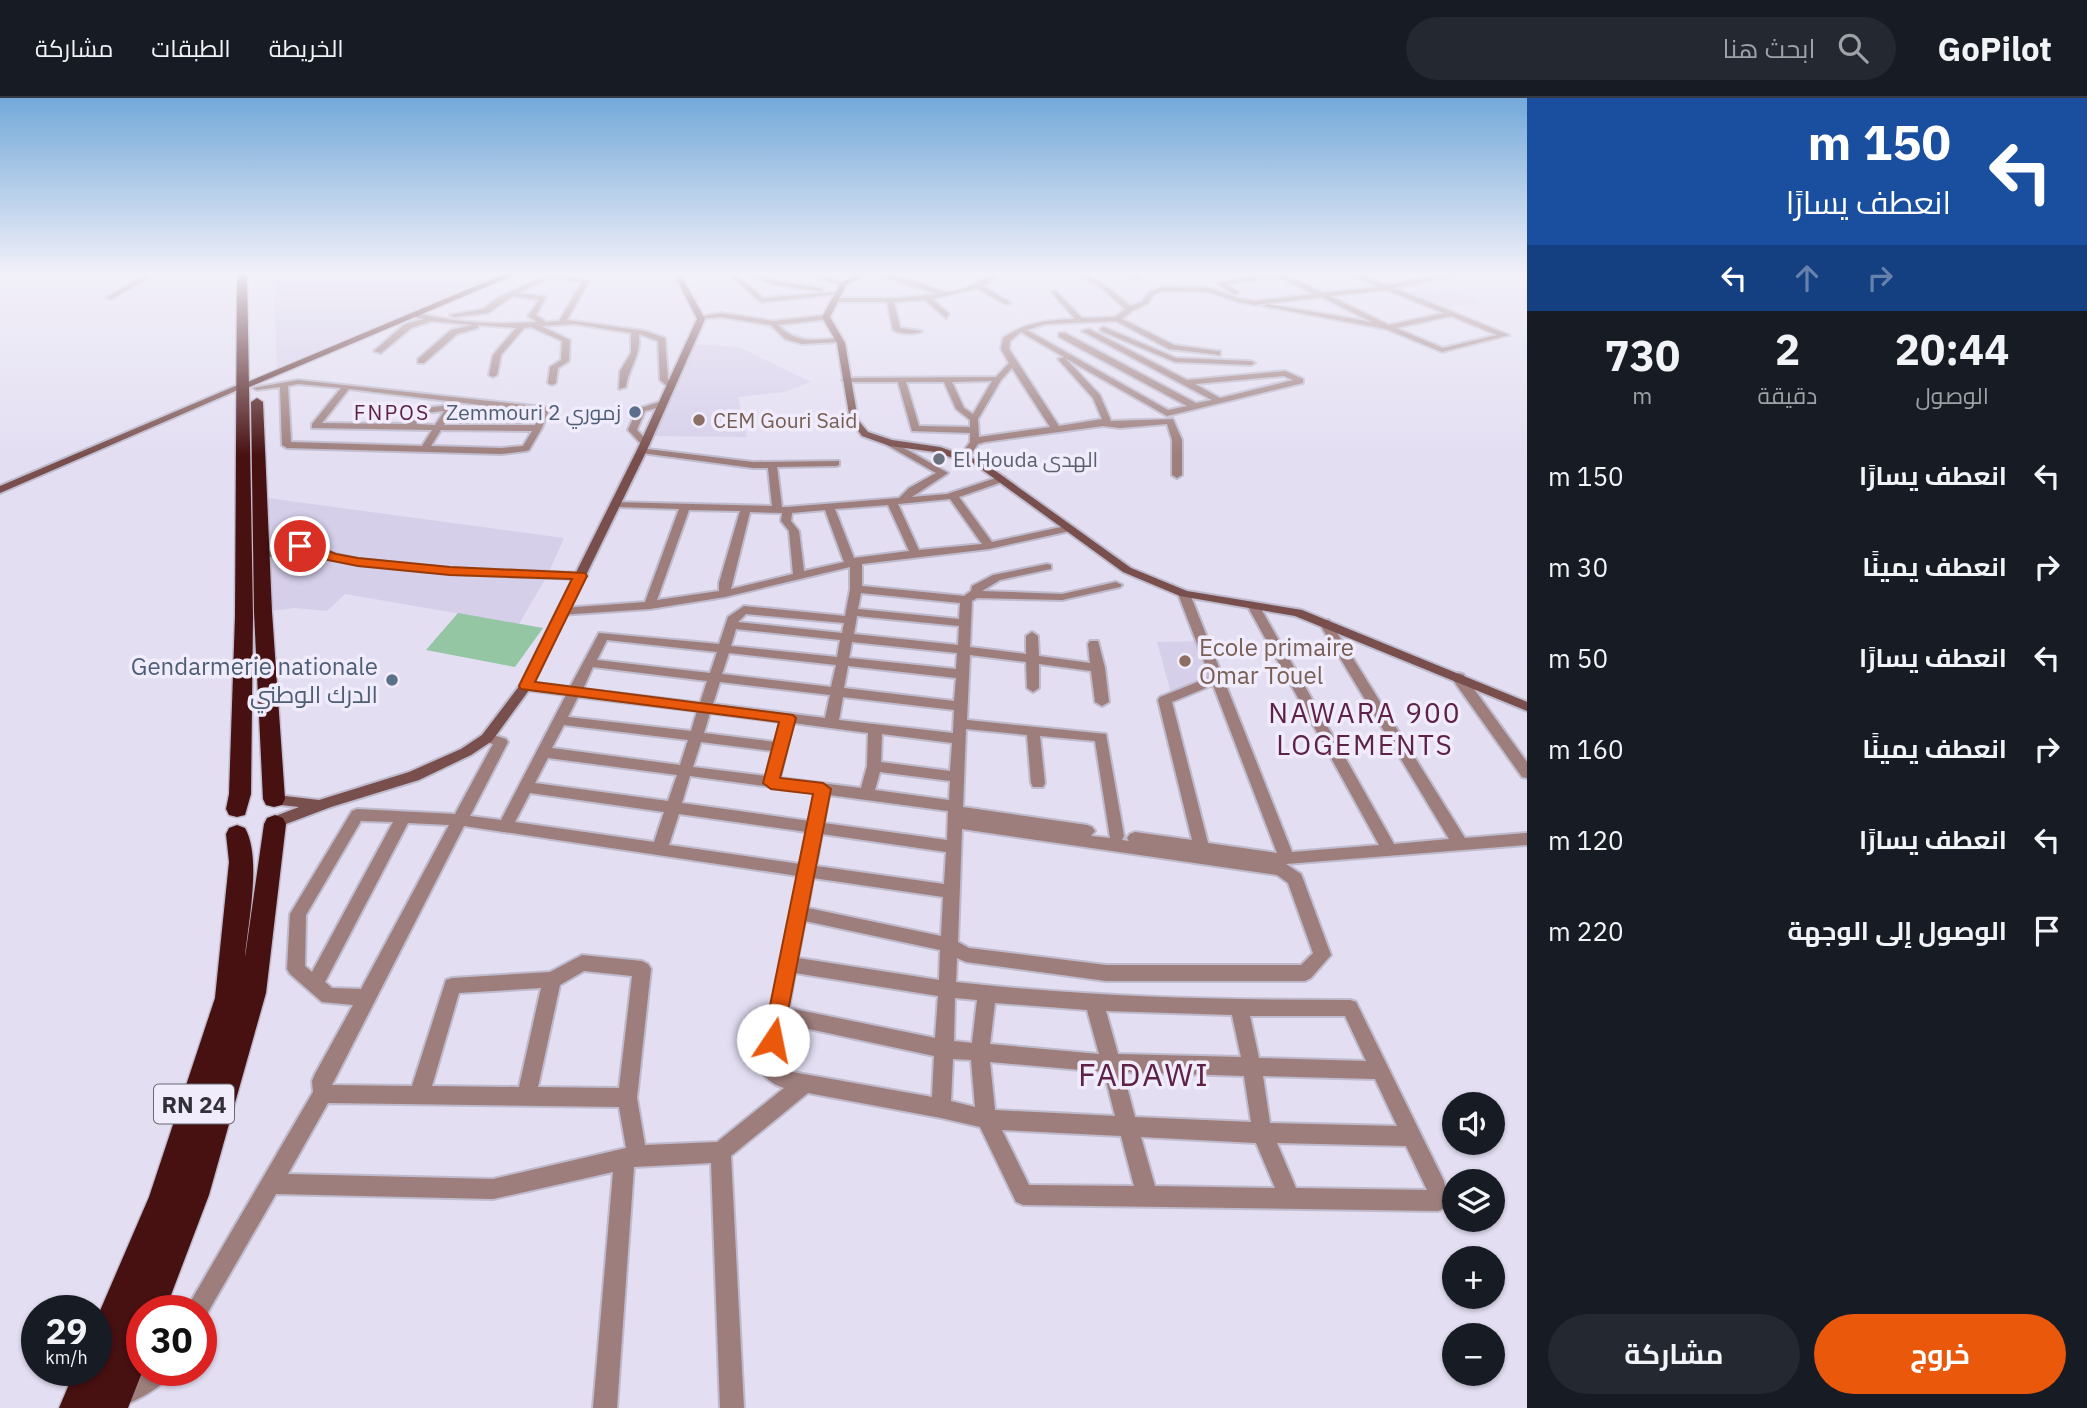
<!DOCTYPE html>
<html lang="ar">
<meta charset="utf-8">
<style>
:root{--surface:#171b24;--page:#242831;--text:#f1f3f6;--muted:#9ea1a6;--line:#363941;--accent:#ea580c}
body{margin:0;font-family:"IBM Plex Sans",Cairo,sans-serif;background:var(--page);color:var(--text);direction:rtl;height:100vh;display:flex;flex-direction:column;font-size:26px;white-space:nowrap}
*{box-sizing:border-box;margin:0}
p{font-size:23px;color:var(--muted)}
.icon{flex:none;width:38px;height:38px;fill:none;stroke:currentColor;stroke-width:2;stroke-linecap:round;stroke-linejoin:round}
.map{position:relative;flex:1;overflow:hidden;direction:ltr}
.details{display:flex;flex-direction:column;background:var(--surface);width:560px}
.details>*{flex:none}
.guide{background:#1a4fa0;color:#fff;overflow:hidden}
.buttons{position:absolute;left:1442px;top:994px;display:grid;gap:14px}
.buttons a{display:grid;place-items:center;width:63px;height:63px;border-radius:50%;background:var(--surface);box-shadow:0 2px 5px #0004;font-size:35px}
.speed{position:absolute;left:21px;top:1197px;display:flex;gap:14px;font-size:35px;font-weight:700;text-align:center}
.speed>*{display:grid;place-content:center;width:91px;height:91px;border-radius:50%;background:var(--surface);box-shadow:0 2px 5px #0004;line-height:1}
.speed small{font-size:18px;font-weight:400}
.speed .limit{border:10px solid #d22;background:#fff;color:#111}
.pin{position:absolute;display:grid;place-items:center;width:60px;height:60px;color:#fff;margin:-30px;border:4px solid #fff;border-radius:50%;box-shadow:0 2px 7px #0007}
.me{position:absolute;width:77px;margin:-38px;rotate:11deg;stroke-linejoin:round;filter:drop-shadow(0 0 5px #0008)}
.turn{display:flex;align-items:center;gap:24px;height:147px;padding:0 21px;font-size:32px}
.turn .icon{width:91px;height:91px;stroke-width:2.5}
.turn b{display:block;font-size:49px;line-height:60px}
.lanes{display:flex;align-items:center;height:66px;padding:0 21px;background:#0003;justify-content:center;gap:35px;direction:ltr}
.lanes .off{opacity:.35}
.eta{display:flex;justify-content:space-evenly;align-items:center;height:119px;text-align:center}
.eta b{font-size:42px;font-weight:700;line-height:49px}
.button{display:flex;gap:14px;margin-top:auto;padding:14px 21px}
.button a{flex:1;height:80px;border-radius:42px;background:var(--accent);color:#fff;font-size:28px;font-weight:700;line-height:80px;text-align:center}
.button a+a{background:var(--page);color:var(--text)}
ul{padding:0;list-style:none}
li{display:flex;align-items:center;gap:21px;height:91px;padding:0 21px}
li div{flex:1}
li b{display:block;font-size:26px}
li em{font-style:normal}
header{display:flex;align-items:center;gap:42px;box-sizing:border-box;height:98px;padding:0 35px;background:var(--surface);border-bottom:2px solid var(--line)}
header strong{font-size:33px}
nav{display:flex;gap:38px;margin-inline-start:auto;font-size:24px}
.search{width:490px;height:63px;background:var(--page);display:flex;align-items:center;gap:18px;box-sizing:border-box;padding:0 24px;border-radius:38px;color:var(--muted);font-size:26px}
main{display:flex;flex:1;min-height:0}
.map>svg:first-child{display:block}
</style>
<header>
<strong>GoPilot</strong>
<div class="search"><svg class="icon" aria-label="search" viewBox="0 0 24 24"><circle cx="10" cy="10" r="6"/><path d="M15 15l6 6"/></svg>ابحث هنا</div>
<nav><a>الخريطة</a><a>الطبقات</a><a>مشاركة</a></nav>
</header>
<main>
<section class="details">
<div class="guide">
<div class="turn"><svg class="icon" aria-label="left" viewBox="0 0 24 24"><path d="M17 20v-9H6M10 6l-5 5 5 5"/></svg><div><b>150 m</b>انعطف يسارًا</div></div>
<div class="lanes"><svg class="icon" aria-label="left" viewBox="0 0 24 24"><path d="M17 20v-9H6M10 6l-5 5 5 5"/></svg><svg class="icon off" aria-label="ahead" viewBox="0 0 24 24"><path d="M12 20V5M6 11l6-6 6 6"/></svg><svg class="icon off" aria-label="right" viewBox="0 0 24 24"><path d="M7 20v-9h11M14 6l5 5-5 5"/></svg></div>
</div>
<div class="eta">
<div><b>20:44</b><p>الوصول</p></div>
<div><b>2</b><p>دقيقة</p></div>
<div><b>730</b><p>m</p></div>
</div>
<ul>
<li><svg class="icon" aria-label="left" viewBox="0 0 24 24"><path d="M17 20v-9H6M10 6l-5 5 5 5"/></svg><div><b>انعطف يسارًا</b></div><em>150 m</em></li>
<li><svg class="icon" aria-label="right" viewBox="0 0 24 24"><path d="M7 20v-9h11M14 6l5 5-5 5"/></svg><div><b>انعطف يمينًا</b></div><em>30 m</em></li>
<li><svg class="icon" aria-label="left" viewBox="0 0 24 24"><path d="M17 20v-9H6M10 6l-5 5 5 5"/></svg><div><b>انعطف يسارًا</b></div><em>50 m</em></li>
<li><svg class="icon" aria-label="right" viewBox="0 0 24 24"><path d="M7 20v-9h11M14 6l5 5-5 5"/></svg><div><b>انعطف يمينًا</b></div><em>160 m</em></li>
<li><svg class="icon" aria-label="left" viewBox="0 0 24 24"><path d="M17 20v-9H6M10 6l-5 5 5 5"/></svg><div><b>انعطف يسارًا</b></div><em>120 m</em></li>
<li><svg class="icon" aria-label="arrive" viewBox="0 0 24 24"><path d="M6 21V4h12l-3 4 3 4H6"/></svg><div><b>الوصول إلى الوجهة</b></div><em>220 m</em></li>
</ul>
<div class="button"><a>خروج</a><a>مشاركة</a></div>
</section>
<div class="map">
<svg width="1527" height="1310" viewBox="0 0 1527 1310">
<rect width="100%" height="100%" fill="#e3def2"/>
<!-- built -->
<path fill="#d6cfea" d="M367 174H488L487 184 277 273 274 178Z
M1424 193 1432 197 1451 194 1481 205 1439 210 1405 195Z
M689 246 739 249 811 284 784 294 738 299 747 339 647 338Z
M260 399 564 440 548 476 519 526 345 496 327 513 295 510 263 514Z
M1201 543 1216 581 1172 599 1157 544Z"/>
<!-- green -->
<path fill="#94c6a4" d="M458 515 543 530 515 569 426 552Z"/>
<g fill="none" stroke-linecap="round" stroke-linejoin="round">
<!-- street casing -->
<g stroke="#bfbbcd" stroke-width="4">
<path id="street" d="M151 174H159L111 201 106 200Z
M538 174 589 183 567 222 645 233 665 240 668 281 673 284V288H667L660 282 658 243 639 236C641 259 629 268 626 289L619 291 620 273 631 255V235L575 226 541 228 570 242 569 263 558 270 556 285 552 287 548 285 550 269 561 262 562 243 531 229 524 230 501 257 497 277 493 279 489 277 493 257 516 230 478 227V230L457 236 424 265H418V261L451 232 472 227 432 223 411 230 381 255 374 253 405 226 424 221 415 219 418 215C455 225 499 227 537 224L528 218 539 202 513 198 488 215 454 219 450 217 483 211 498 200 544 178ZM551 179 582 184 559 223 546 224 536 217 546 199 518 195Z
M726 174H733L763 200 837 194 840 196 761 204Z
M743 174H753L777 183 823 191 820 193 776 187Z
M801 174H812L846 186 841 187Z
M852 174H862L866 177 863 179Z
M867 174C888 174 907 181 926 187 932 189 941 194 947 194 968 195 988 174 1004 174L983 188 1011 205 1005 206 977 190 932 201 949 216 946 220 925 202 894 204 900 230 922 233C915 237 900 236 893 232L887 204H834L831 202 834 200H897L938 196Z
M1068 174C1094 174 1111 192 1130 208L1142 204 1149 194 1162 189 1210 190 1241 201 1255 203 1314 196 1278 179 1226 186 1238 194 1236 197 1217 185 1277 174H1300L1286 177 1323 195 1378 189 1345 174H1354L1387 187 1456 174H1471L1394 190 1509 237 1442 254 1386 231 1263 208 1267 206 1372 224 1321 199 1255 207 1238 204 1209 194 1163 193 1154 196 1147 206 1132 213 1122 221 1174 247 1217 253H1220V257L1169 251 1116 223 1046 226 1027 232 1168 312 1187 308 1059 239V235H1065L1196 305 1212 302 1082 233 1089 231 1187 282 1285 273 1303 281V285L1167 318 1065 260 1100 297 1111 323 1173 321 1182 342V377L1177 380 1172 377V342L1167 326 1120 330 1103 328 985 344 978 346 967 362 964 363 959 360 970 344V335L912 333 898 284H846L842 282 846 280 996 279 1009 265 1001 251 1003 240C1026 224 1048 222 1075 221L1052 195V193H1056L1082 220 1115 219 1125 211 1097 186ZM1386 192 1444 215 1389 227 1330 198ZM1451 218 1497 237 1443 250 1396 230ZM1021 234 1064 259 1058 261 1093 300 1102 321 1059 328 1009 251 1010 243ZM1012 270 1050 329 979 339 978 321 1001 282ZM1284 278 1293 282 1220 300 1195 286ZM992 283 973 316 964 310 952 284ZM906 284H944L956 311 970 322V329L919 328Z
M1123 174H1131L1140 180 1135 181Z
M721 215 773 223 826 217 829 221 778 227C796 246 815 242 839 240L843 242 839 244 802 246 785 241 771 227 721 219 701 221 697 219Z
M1104 229 1176 260 1251 263 1255 265 1251 267 1175 264 1101 233 1100 231Z
M298 282 545 309 549 312 542 330 529 352 526 353 501 356 287 350 282 347 280 289 257 292 253 290ZM298 286 341 290 312 326V330L432 332 422 348 291 344 288 288ZM349 291 540 314 535 327H444L454 310 450 307 418 311 406 326 322 325ZM444 313 435 327 416 326 424 315ZM441 332 532 333 523 348 501 350 431 348Z
M662 303 666 306 665 308 645 313 637 332 650 345 642 347 628 332 637 311Z
M890 342 948 375 912 399 947 396 999 379H1005V383L959 399 992 444 1070 427 1075 430 1070 433 989 451 862 466V488L964 498 971 493 972 488 993 477 1047 466 1051 467V471L1000 482 982 493 1062 496 1116 484 1122 487 1120 489 1062 502 977 500 972 503 970 549 1026 556V538L1032 534 1038 538 1039 558 1090 565 1088 546 1090 543H1098L1105 570 1109 604 1102 608 1095 604 1091 573 1039 566V590L1033 594 1027 590 1026 564 970 557 967 622 1106 636 1124 738 1122 742 1129 743 1127 740 1130 736 1135 734 1192 742 1158 602 1160 599 1210 579 1178 496 1184 493 1190 496 1292 754 1379 747 1248 509 1254 505 1260 509 1394 746 1449 741 1319 525 1321 522H1329L1331 525 1465 740 1527 735V747L1286 766 1301 776 1303 781 1331 857 1311 880 1305 883H1106L966 864 957 860 956 884C1087 899 1218 902 1350 902L1356 904 1444 1083 1448 1103 1445 1110 1438 1113 1023 1107 1016 1104 980 1029 941 1020 808 995 731 1058 744 1310H720L711 1065 634 1069 617 1310H593L613 1074 493 1101 276 1096 204 1221 201 1222V1213H185L313 994 312 983 315 976 353 907 322 904 290 876 287 871 290 816 352 713 357 711 455 716 493 646 482 643 480 640 487 635 506 641 508 644 470 718 501 722 566 597 526 592 520 588 526 584 570 589 599 535 719 546 728 519 744 508 845 518 850 491V469L725 499 650 511 559 517V511L563 510 645 504 679 411 616 409 612 408V404L772 408 768 370H753L642 355 637 352 639 350 753 364 839 363V367L836 368 777 369 782 409H787L899 400 909 390 936 375 887 347 885 345ZM950 401 982 446 919 452 898 406ZM888 407 909 453 854 460 835 411ZM689 412 740 413 719 485V493L657 502ZM825 412 844 464 804 473 799 433 791 423 792 415ZM750 414 782 415 781 423 789 433 793 476 731 491ZM861 495 960 505 959 521 858 511ZM746 516 844 525 842 535 738 524ZM857 518 959 528 958 547 854 536ZM736 531 840 542 837 559 731 548ZM607 542 717 554 710 575 597 562ZM852 544 957 555 956 571 849 560ZM729 555 836 567 831 589 722 576ZM848 568 956 580 954 603 844 590ZM593 569 707 583 700 605 583 591ZM720 584 830 597 825 620 713 606ZM1213 587 1277 755 1208 745 1172 604ZM578 599 697 613 691 633 568 619ZM843 599 954 612 953 635 839 622ZM710 615 780 624 775 644 704 635ZM793 625 868 635 867 668 861 690 780 680ZM564 627 688 642 680 667 552 650ZM966 631 1027 637 1031 685 1033 689H1043L1045 685 1040 638 1095 643 1110 740 1091 738 1095 733 1092 729 1087 727 963 709ZM882 636 952 645 950 673 881 664ZM701 644 772 653 766 678 693 669ZM548 660 677 677 668 703 535 685ZM880 674 950 683 949 702 875 692ZM690 678 815 695 809 723 682 705ZM530 695 664 714 654 744 515 724ZM829 697 948 713 947 742 824 725ZM679 716 807 734 800 766 669 747ZM361 723 393 724 312 874 305 868 306 817ZM408 725 449 727 361 891 332 890 325 884ZM464 728 798 778 759 969C763 979 773 987 784 990L717 1044 645 1047 637 1000 651 871 648 866 642 863 582 857 550 874 452 880 446 882 412 988 332 987ZM962 731 1277 777 1288 785 1313 855 1301 867H1106L969 850 958 844ZM822 736 946 754 944 786 816 768ZM813 780 943 799 941 838 808 810ZM805 823 940 852 939 882 798 860ZM584 873 632 878 619 990 538 989 560 887ZM795 875 938 898 935 940 789 910ZM541 890 519 989 432 988 459 895ZM955 900 977 902 972 945 954 943ZM995 905 1087 912 1099 956 990 946ZM1106 913 1232 917 1241 959 1118 956ZM1250 918H1345L1366 963 1259 960ZM786 926 934 958 932 999 787 973 778 965ZM953 961 971 962 975 1009 951 1003ZM990 964 1104 974 1115 1018 995 1012ZM1123 974 1244 978 1251 1024 1135 1019ZM1263 978 1375 981 1397 1028 1270 1025ZM328 1005 619 1009 626 1050 493 1081 288 1076ZM1002 1032 1121 1038 1134 1088 1029 1087ZM1141 1039 1256 1045 1275 1090 1155 1088ZM1277 1045 1406 1048 1427 1092 1296 1090Z
M308 445 336 456 358 461 450 470 581 475 587 478 581 481 450 476 358 467 329 461 307 451 261 461 256 458 257 456Z
M1458 575 1463 576 1527 664V680L1522 679 1453 582 1452 579Z
M142 1270V1272H173C166 1288 137 1302 121 1309L113 1305 109 1297 113 1289Z"/>
</g>
<!-- secondary casing -->
<g stroke="#bfbbcd" stroke-width="4">
<path id="secondary" d="M673 174H679L705 221 647 352 532 588 492 643 471 657 419 682 331 709 278 729 273 727 270 723 273 719 299 709 272 706 270 702 272 698 277 697 319 702 409 674 461 651 482 637 520 587 637 352 697 221Z
M863 174H872L846 187 830 219 845 245 858 322 868 334 892 342 940 349 983 364 1131 470 1187 493 1302 512 1527 604V613L1295 518 1180 498 1123 474 977 368 935 354 890 348 862 338 850 322 837 245 822 219 841 185Z
M240 286 247 288 0 395V388Z"/>
</g>
<!-- primary casing -->
<g stroke="#bfbbcd" stroke-width="3">
<path id="primary" d="M509 174H521L247 290 238 288Z"/>
</g>
<!-- highway casing -->
<g stroke="#bfbbcd" stroke-width="3">
<path id="highway" d="M237 174H247L253 518 251 696 245 717 237 719 229 717 226 711 229 696 235 518Z
M257 300 263 304 272 514 285 701 282 707 274 709 266 707 263 701 254 514 251 304Z
M275 717 283 720 286 726 266 895 209 1097 165 1213H142L143 1272 128 1310H59L75 1272H96V1222L149 1099 215 900 229 764 226 736 229 730 237 727 245 730C262 760 248 825 245 859L264 726 267 720Z"/>
</g>
<!-- street -->
<use href="#street" fill="#9d7e7c" fill-rule="evenodd"/>
<!-- secondary -->
<use href="#secondary" fill="#794f4d" fill-rule="evenodd"/>
<!-- primary -->
<use href="#primary" fill="#5f2e2c" fill-rule="evenodd"/>
<!-- highway -->
<use href="#highway" fill="#471011" fill-rule="evenodd"/>
</g>
<!-- sky -->
<linearGradient id="sky" x2="0" y2="1"><stop stop-color="#73a9d9"/><stop offset="0.49" stop-color="#f2f0f9"/><stop offset="1" stop-color="#f2f0f9" stop-opacity="0"/></linearGradient>
<rect width="1527" height="358" fill="url(#sky)"/>
<!-- route -->
<path fill="#ea580c" stroke="#983908" stroke-width="2" d="M308 445 336 456 358 460 450 469 585 475 587 478 535 584 793 617 796 620 780 680 823 685 831 691 781 949 773 952 766 949 763 942 813 696 771 691 763 685 779 624 521 591 519 588 572 481 450 477 358 468 328 462 294 448 300 444Z"/>
<!-- markers -->
<g fill="#5c6f8a" stroke="#f0ecfc" stroke-width="2.5">
<circle cx="635" cy="314" r="7"/>
<circle cx="392" cy="582" r="7"/>
</g>
<g fill="#8d6e63" stroke="#f0ecfc" stroke-width="2.5">
<circle cx="699" cy="322" r="7"/>
<circle cx="1185" cy="563" r="7"/>
</g>
<circle fill="#6b7280" stroke="#f0ecfc" stroke-width="2.5" cx="939" cy="361" r="7"/>
<g text-anchor="middle" dominant-baseline="central" stroke-width="7" stroke-linejoin="round" paint-order="stroke">
<!-- far-neighbourhood labels -->
<g font-size="21" letter-spacing="2" fill="#5f2247" stroke="#f0ecfc">
<text x="392" y="314">FNPOS</text>
</g>
<!-- far-service labels -->
<g font-size="21" fill="#4e5e75" stroke="#f0ecfc" text-anchor="end">
<text x="621" y="314">Zemmouri 2 زموري</text>
</g>
<!-- far-education labels -->
<g font-size="21" fill="#785e54" stroke="#f0ecfc" text-anchor="start">
<text x="713" y="322">CEM Gouri Said</text>
</g>
<!-- far-worship labels -->
<g font-size="21" fill="#5b616d" stroke="#f0ecfc" text-anchor="start">
<text x="953" y="361">El Houda الهدى</text>
</g>
<!-- shield labels -->
<rect fill="#f0ecfc" stroke="#6a6872" stroke-width="2" x="154" y="986.5" width="80" height="39" rx="5"/>
<g font-size="23" font-weight="bold" fill="#312f37">
<text x="194" y="1006">RN 24</text>
</g>
<!-- education labels -->
<g font-size="24" fill="#785e54" stroke="#f0ecfc" text-anchor="start">
<text x="1199" y="549">Ecole primaire<tspan x="1199" dy="28">Omar Touel</tspan></text>
</g>
<!-- service labels -->
<g font-size="24" fill="#4e5e75" stroke="#f0ecfc" text-anchor="end">
<text x="378" y="568">Gendarmerie nationale<tspan x="378" dy="28">الدرك الوطني</tspan></text>
</g>
<!-- quarter labels -->
<g font-size="28" letter-spacing="2" fill="#5f2247" stroke="#f0ecfc">
<text x="1365" y="614">NAWARA 900<tspan x="1365" dy="32">LOGEMENTS</tspan></text>
</g>
<!-- near-neighbourhood labels -->
<g font-size="32" letter-spacing="2" fill="#5f2247" stroke="#f0ecfc">
<text x="1144" y="976">FADAWI</text>
</g>
</g>
</svg>
<div class="buttons">
<a><svg class="icon" aria-label="sound" viewBox="0 0 24 24"><path d="M4 9h4l5-4v14l-5-4H4zM17 9q2 3 0 6"/></svg></a>
<a><svg class="icon" aria-label="layers" viewBox="0 0 24 24"><path d="M12 4l9 5-9 5-9-5zM3 14l9 5 9-5"/></svg></a>
<a>+</a>
<a>−</a>
</div>
<div class="speed"><div>29<small>km/h</small></div><div class="limit">30</div></div>
<div class="pin" style="left:300px;top:448px;background:#d93025"><svg class="icon" aria-label="arrive" viewBox="0 0 24 24"><path d="M6 21V4h12l-3 4 3 4H6"/></svg></div>
<svg class="me" style="left:773px;top:942px" viewBox="-20 -20 40 40"><circle r="19" fill="#fff"/><path d="M0-13L10 11 0 6-10 11z" fill="#ea580c"/></svg>
</div>
</main>
